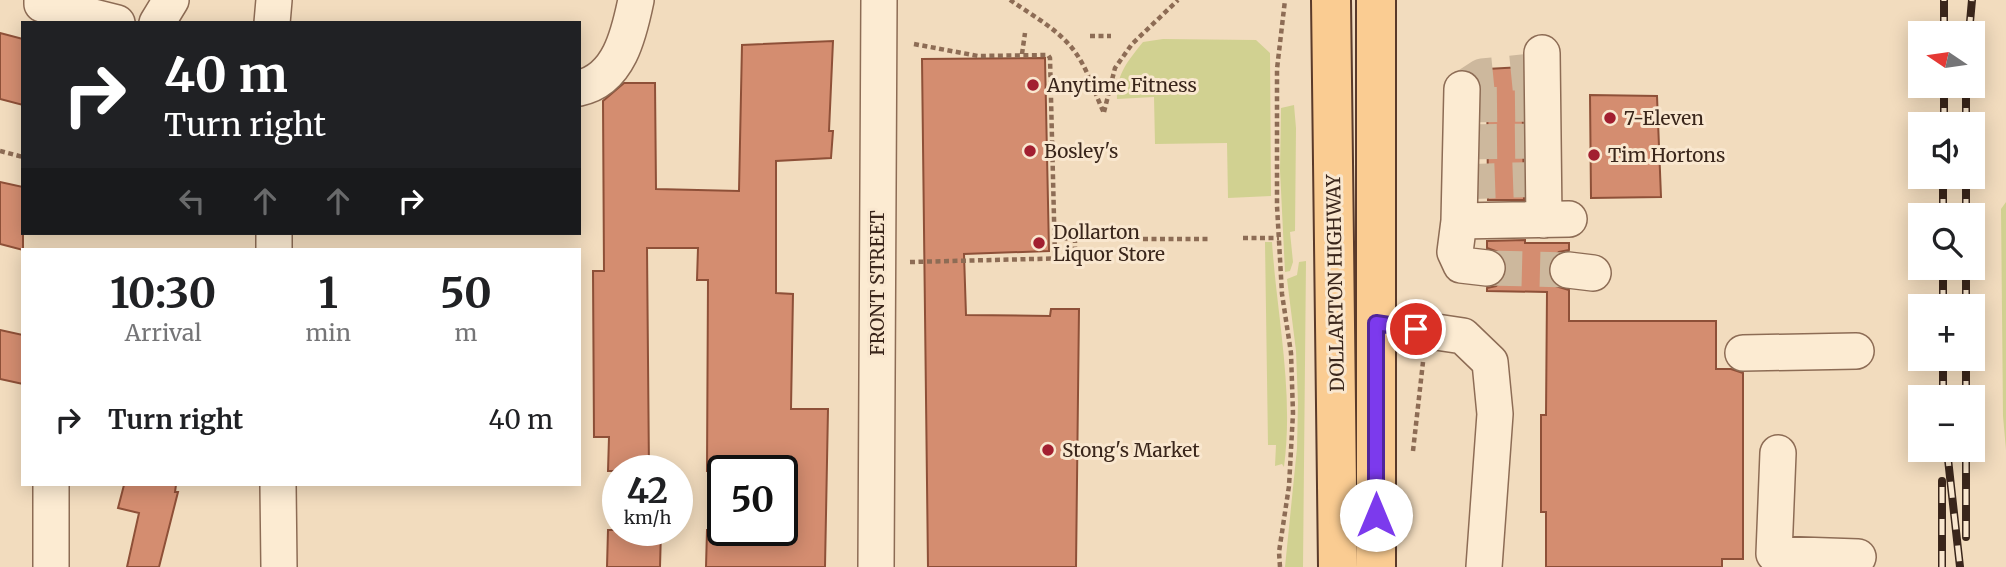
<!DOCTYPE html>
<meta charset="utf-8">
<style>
:root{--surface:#fff;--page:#f6f6f6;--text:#202124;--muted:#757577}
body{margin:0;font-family:Merriweather,serif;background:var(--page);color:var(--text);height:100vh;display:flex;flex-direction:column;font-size:26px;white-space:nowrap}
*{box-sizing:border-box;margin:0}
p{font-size:23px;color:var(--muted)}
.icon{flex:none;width:38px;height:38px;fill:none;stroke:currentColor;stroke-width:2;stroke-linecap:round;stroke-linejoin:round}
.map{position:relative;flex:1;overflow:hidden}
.panel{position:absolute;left:21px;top:248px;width:560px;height:238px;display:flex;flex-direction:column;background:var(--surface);border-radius:0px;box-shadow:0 4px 18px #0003}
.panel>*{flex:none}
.top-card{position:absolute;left:21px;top:21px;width:560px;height:214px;border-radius:0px;box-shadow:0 4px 18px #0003;background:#202124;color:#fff;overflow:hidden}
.needle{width:46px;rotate:283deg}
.controls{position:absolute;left:1908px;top:21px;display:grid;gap:14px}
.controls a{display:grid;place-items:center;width:77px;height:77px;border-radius:0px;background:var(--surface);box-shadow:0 4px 18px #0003;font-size:35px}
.speed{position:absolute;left:602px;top:455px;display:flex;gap:14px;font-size:35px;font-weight:700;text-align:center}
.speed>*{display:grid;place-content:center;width:91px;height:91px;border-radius:50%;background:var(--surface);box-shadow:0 4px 18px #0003;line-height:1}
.speed small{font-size:18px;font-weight:400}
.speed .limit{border:4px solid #111;border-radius:10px;background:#fff;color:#111}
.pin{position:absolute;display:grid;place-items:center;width:60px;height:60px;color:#fff;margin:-30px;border:4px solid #fff;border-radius:50%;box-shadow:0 2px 7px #0007}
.me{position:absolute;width:77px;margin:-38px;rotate:0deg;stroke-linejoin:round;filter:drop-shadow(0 0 5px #0008)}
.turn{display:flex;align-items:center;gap:24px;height:147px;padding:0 28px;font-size:32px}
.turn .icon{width:91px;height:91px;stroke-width:2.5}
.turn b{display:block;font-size:49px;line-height:60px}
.lanes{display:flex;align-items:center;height:66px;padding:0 28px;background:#0003;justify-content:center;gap:35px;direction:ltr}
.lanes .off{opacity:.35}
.eta{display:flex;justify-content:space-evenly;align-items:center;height:119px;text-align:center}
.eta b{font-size:42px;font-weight:700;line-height:49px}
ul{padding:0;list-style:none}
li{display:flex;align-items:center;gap:21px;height:105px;padding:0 28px}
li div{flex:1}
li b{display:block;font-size:26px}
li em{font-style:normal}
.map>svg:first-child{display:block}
</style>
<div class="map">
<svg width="2006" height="567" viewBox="0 0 2006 567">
<rect width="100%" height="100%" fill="#f2dcbe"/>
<!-- green -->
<path fill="#d1d191" d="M1163 39 1256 40 1270 53 1271 196 1228 198 1227 143 1155 144 1154 97 1117 99C1116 74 1128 61 1143 42Z
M1294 105 1296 128 1295 231 1290 232 1293 262 1290 271 1285 272 1280 170 1281 108Z
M2006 202V450L2003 416 2001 209Z
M1265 242H1272C1277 317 1294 391 1284 467L1282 464 1275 466 1276 445H1268Z
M1306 261 1303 567H1285L1297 448 1298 403 1296 351 1287 279 1297 275 1299 262Z"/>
<!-- building -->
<path fill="#d48d70" stroke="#8e5038" stroke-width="2" d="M0 33 23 39V105L0 99Z
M833 41 829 131H833L831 158 776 161V293L793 294 791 409H828L825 567H706L707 530H782V471H707L708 280H697L698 248H647L649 471H608L609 437H594L593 271H604L603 101 624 83H655L656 189 739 191 742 45Z
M1045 58 1049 251 964 254 966 315 1050 316 1051 309H1079L1076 567H928L922 59Z
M1522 67 1524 200H1488L1487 69Z
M1590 95 1657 96 1661 197 1591 198Z
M0 182 23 187V250L0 244Z
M1525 240V243H1569V250L1559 252 1552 257 1548 268 1549 277 1555 286 1569 290V321H1716V369H1731L1743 373V559H1722V567H1546V512H1541V415H1546L1547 292 1487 291V288L1496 286 1503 280 1507 270 1505 259 1499 252 1487 248V241Z
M0 330 23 335V384L0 379Z
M124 485H176L175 492H178L159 567H127L139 513 118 508Z
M608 530H661L660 567H607Z"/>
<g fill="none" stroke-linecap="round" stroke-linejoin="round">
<!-- minor-tunnel -->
<path stroke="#cdb89d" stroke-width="35" stroke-dasharray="35 18" stroke-linecap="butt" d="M1462 89 1482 76 1543 70
M1462 105 1542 104
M1462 142 1543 141
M1460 182 1544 179
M1487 268 1568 270"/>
<!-- minor casing -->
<g stroke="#8d6c55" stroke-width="38">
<path id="minor" d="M42 0V4L117 23
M157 23 171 0
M272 23 274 0
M1542 53 1544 220
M579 88C619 80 629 34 636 0
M1462 89 1459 221 1455 252 1461 265 1487 268
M1459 221 1569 219
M274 233V250
M1568 270 1593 273
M1376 323 1463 336 1490 362 1495 414 1484 567
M1743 353 1856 351
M1778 453 1774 554 1858 557
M51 485V567
M278 485 279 567
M876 567 879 0"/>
</g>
<!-- major casing -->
<g stroke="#5a3a2a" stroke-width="42">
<path id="major" d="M1331 0 1338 567
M1376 567V0"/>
</g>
<!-- path -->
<path stroke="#8d6c55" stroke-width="4.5" stroke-dasharray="5 3.5" stroke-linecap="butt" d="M1010 0C1030 14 1056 28 1072 48 1087 66 1094 92 1104 113
M1090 36H1111
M914 44 978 56 1048 55 1050 58 1055 258
M1022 54 1025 33
M1104 112 1115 68 1132 44 1178 0
M0 151 23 157
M1054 238 1085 239
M1075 238V263
M1243 238H1279
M1126 239H1210
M910 262 1075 258
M1413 451 1423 362
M1280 567 1279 552 1289 486 1293 413 1291 353 1282 294 1277 206V69L1285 0"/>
<!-- minor -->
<use href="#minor" stroke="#fcebd2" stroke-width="35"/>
<!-- major -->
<use href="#major" stroke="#facc92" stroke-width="38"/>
<!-- rail casing -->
<g stroke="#3a261b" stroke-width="8">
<path id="rail" d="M1944 33V0
M1969 33 1972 0
M1944 124V86
M1966 124V86
M1943 215V177
M1966 215V177
M1943 306V268
M1966 306V268
M1943 397V359
M1966 397V359
M1947 450 1960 567
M1966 537V450
M1942 567V481"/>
</g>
<!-- rail -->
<use href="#rail" stroke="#f9e7cf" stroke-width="5" stroke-dasharray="16" stroke-linecap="butt"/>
</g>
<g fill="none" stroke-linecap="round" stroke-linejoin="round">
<!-- route casing -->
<g stroke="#51269a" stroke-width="18">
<path id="route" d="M1376 515V323L1416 329"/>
</g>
<!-- route -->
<use href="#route" stroke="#7c3aed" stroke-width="12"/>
</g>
<!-- markers -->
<g fill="#a21f30" stroke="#f9e7cf" stroke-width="2.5">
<circle cx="1033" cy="85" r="7"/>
<circle cx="1610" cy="118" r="7"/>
<circle cx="1030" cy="151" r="7"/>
<circle cx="1594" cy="155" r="7"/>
<circle cx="1039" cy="243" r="7"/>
<circle cx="1048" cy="450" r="7"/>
</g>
<g text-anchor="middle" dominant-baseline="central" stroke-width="6" stroke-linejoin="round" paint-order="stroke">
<!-- poi labels -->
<g font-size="19" fill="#3a261b" stroke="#f9e7cf" text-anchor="start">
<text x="1047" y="85">Anytime Fitness</text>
<text x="1624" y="118">7-Eleven</text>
<text x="1044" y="151">Bosley's</text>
<text x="1608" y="155">Tim Hortons</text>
<text x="1053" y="232">Dollarton<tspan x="1053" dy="22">Liquor Store</tspan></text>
<text x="1062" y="450">Stong's Market</text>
</g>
<!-- street labels -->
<g font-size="19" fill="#3a261b" stroke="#f9e7cf">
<text transform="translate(877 283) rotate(-90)">FRONT STREET</text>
<text transform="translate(1335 283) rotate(-91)">DOLLARTON HIGHWAY</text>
</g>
</g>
</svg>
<div class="controls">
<a><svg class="needle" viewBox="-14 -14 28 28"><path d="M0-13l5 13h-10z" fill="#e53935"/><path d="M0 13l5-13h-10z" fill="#757577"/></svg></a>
<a><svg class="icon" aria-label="sound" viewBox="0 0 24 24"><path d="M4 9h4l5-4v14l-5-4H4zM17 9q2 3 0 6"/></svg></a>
<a><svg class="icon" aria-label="search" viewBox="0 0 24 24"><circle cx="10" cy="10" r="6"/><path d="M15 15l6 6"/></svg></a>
<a>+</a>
<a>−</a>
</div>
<div class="speed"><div>42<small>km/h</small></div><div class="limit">50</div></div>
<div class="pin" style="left:1416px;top:329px;background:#d93025"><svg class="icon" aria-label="arrive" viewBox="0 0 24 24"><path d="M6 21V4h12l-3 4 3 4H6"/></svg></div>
<svg class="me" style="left:1376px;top:515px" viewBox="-20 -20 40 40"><circle r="19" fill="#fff"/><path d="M0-13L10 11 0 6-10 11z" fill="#7c3aed"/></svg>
<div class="top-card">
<div class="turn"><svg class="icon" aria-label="right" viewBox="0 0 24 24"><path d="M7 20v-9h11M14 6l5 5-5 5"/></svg><div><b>40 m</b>Turn right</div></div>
<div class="lanes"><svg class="icon off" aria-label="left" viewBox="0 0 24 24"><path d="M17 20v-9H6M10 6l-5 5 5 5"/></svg><svg class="icon off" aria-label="ahead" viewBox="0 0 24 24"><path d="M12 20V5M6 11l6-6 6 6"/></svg><svg class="icon off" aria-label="ahead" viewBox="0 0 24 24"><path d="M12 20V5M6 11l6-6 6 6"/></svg><svg class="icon" aria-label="right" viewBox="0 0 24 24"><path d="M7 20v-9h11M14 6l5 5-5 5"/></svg></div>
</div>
<section class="panel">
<div class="eta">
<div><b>10:30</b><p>Arrival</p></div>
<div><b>1</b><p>min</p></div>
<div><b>50</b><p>m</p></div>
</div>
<ul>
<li><svg class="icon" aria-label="right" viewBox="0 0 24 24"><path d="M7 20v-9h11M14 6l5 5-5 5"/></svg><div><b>Turn right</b></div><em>40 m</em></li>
</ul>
</section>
</div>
